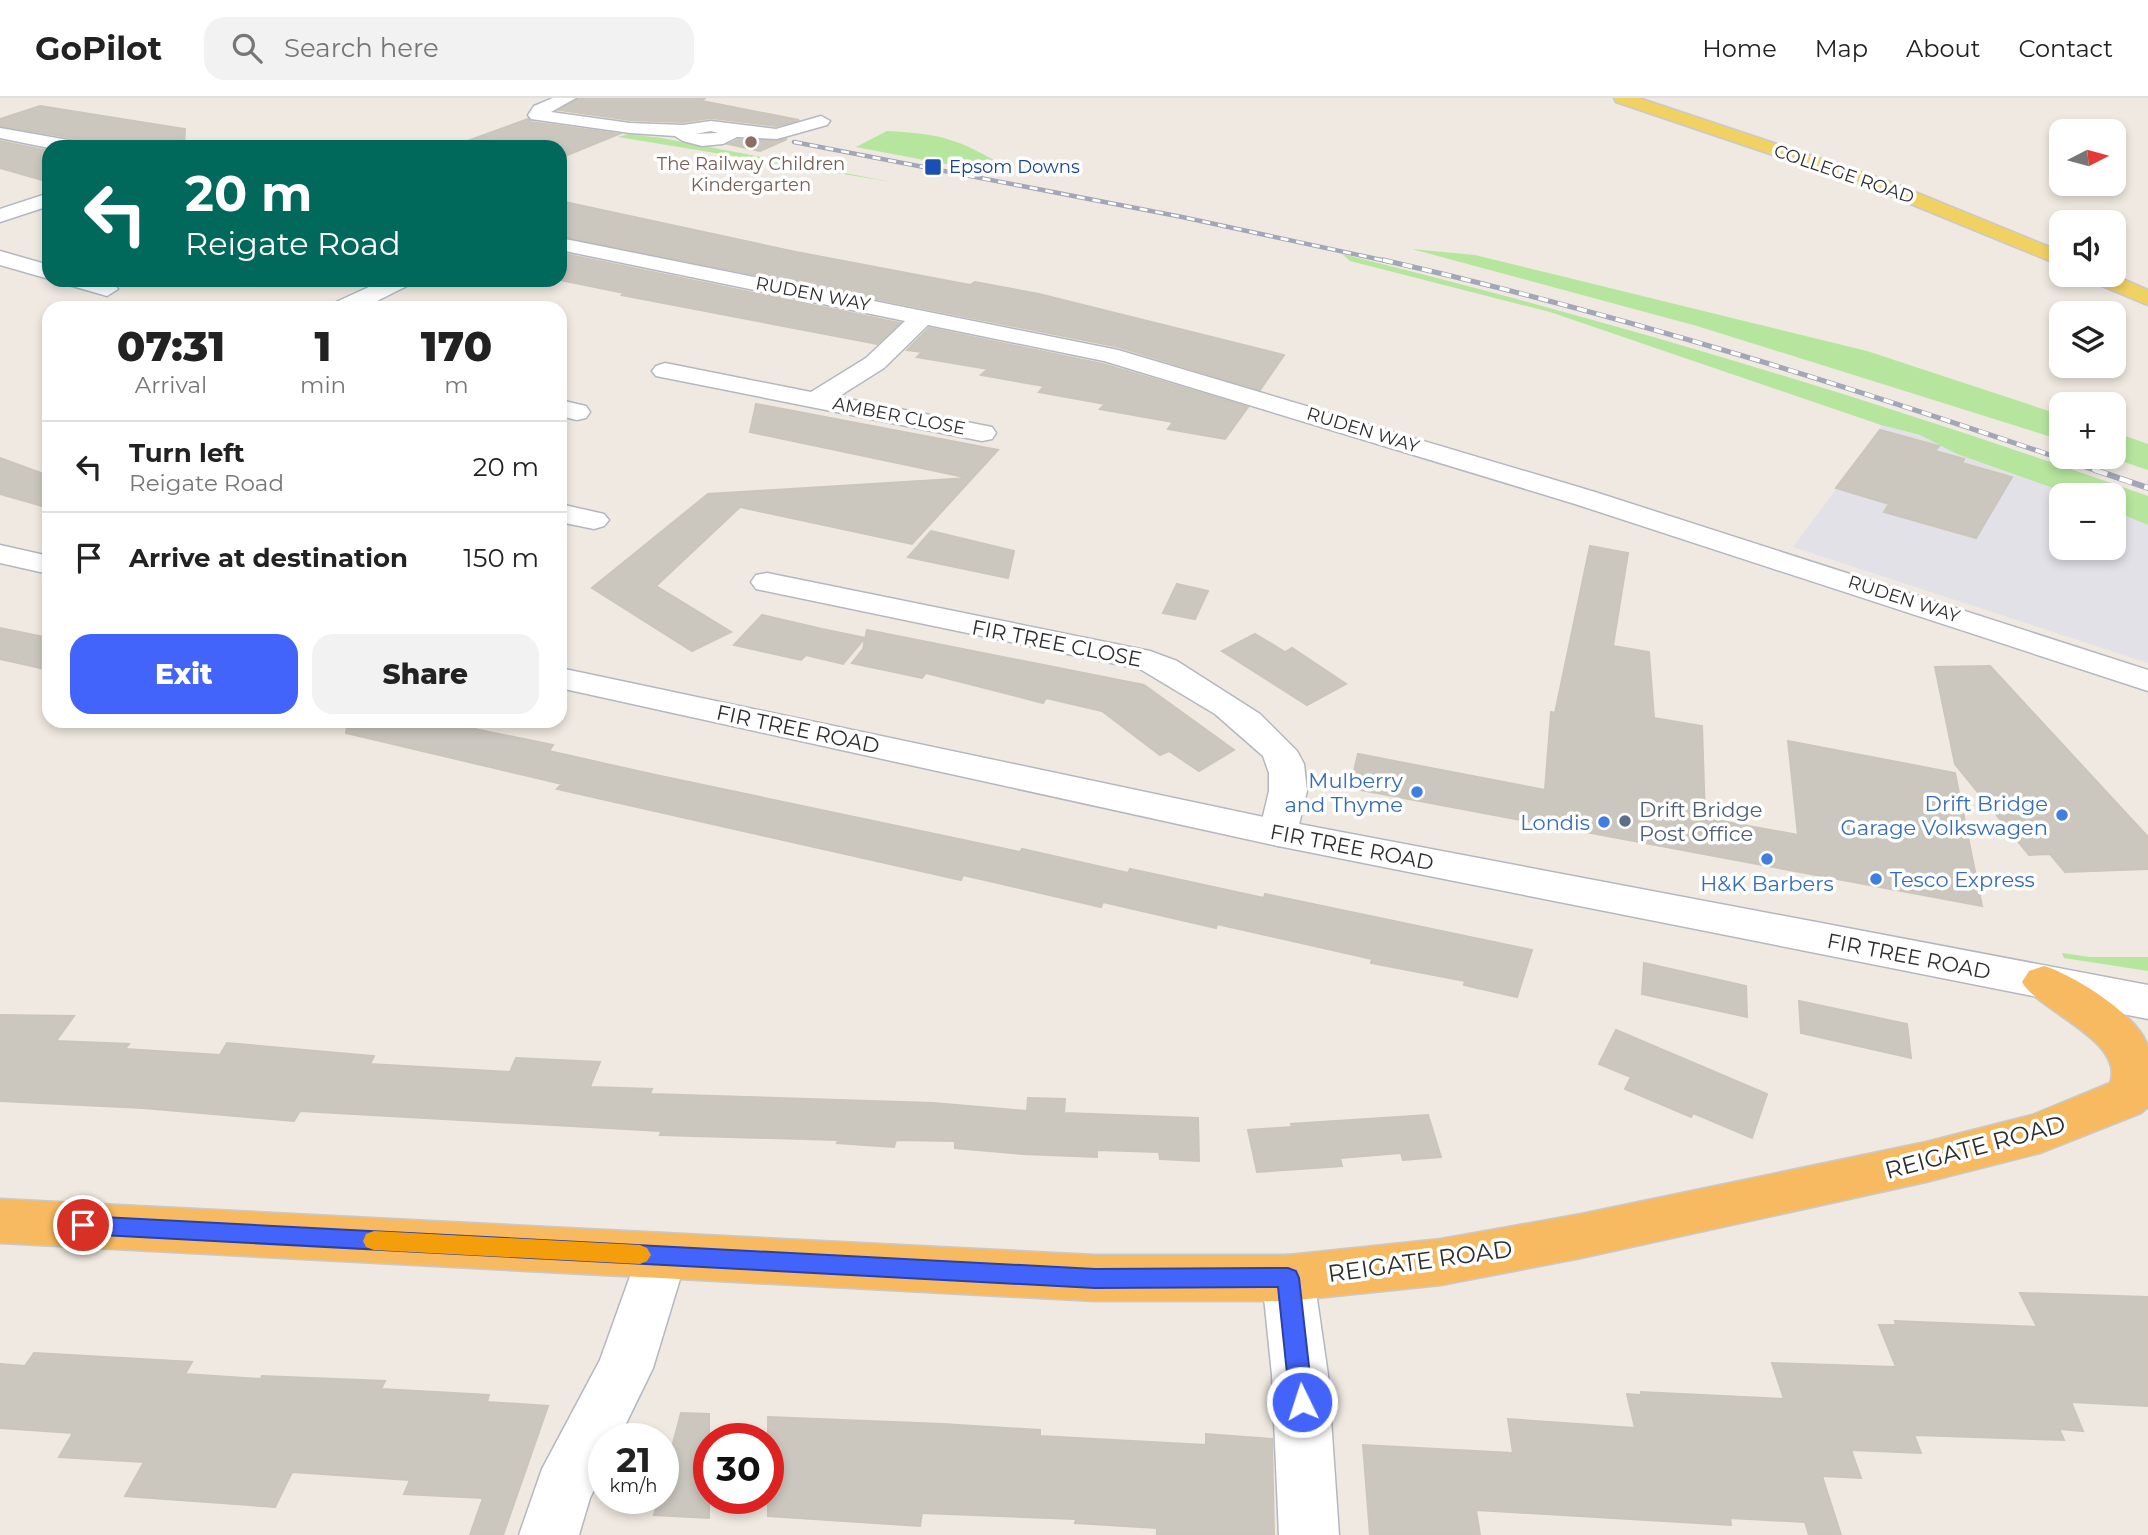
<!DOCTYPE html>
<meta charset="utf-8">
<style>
:root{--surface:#fff;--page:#f2f2f2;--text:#222;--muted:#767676;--line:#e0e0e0;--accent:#4264fb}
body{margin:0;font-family:Montserrat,sans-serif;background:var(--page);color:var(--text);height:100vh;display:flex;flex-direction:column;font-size:26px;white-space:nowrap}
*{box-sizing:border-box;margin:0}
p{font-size:23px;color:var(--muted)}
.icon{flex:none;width:38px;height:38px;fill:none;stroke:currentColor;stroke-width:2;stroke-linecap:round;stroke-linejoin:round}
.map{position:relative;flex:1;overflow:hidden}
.drawer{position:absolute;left:42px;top:203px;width:525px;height:427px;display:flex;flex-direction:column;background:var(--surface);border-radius:21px;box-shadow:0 4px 10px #0003}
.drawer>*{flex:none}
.guide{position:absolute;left:42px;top:42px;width:525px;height:147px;border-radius:21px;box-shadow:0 4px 10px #0003;background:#00695c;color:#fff;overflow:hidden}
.needle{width:46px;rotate:84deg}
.tools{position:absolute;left:2049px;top:21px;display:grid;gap:14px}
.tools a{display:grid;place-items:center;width:77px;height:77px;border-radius:14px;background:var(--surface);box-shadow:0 4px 10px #0003;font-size:35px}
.speed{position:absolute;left:588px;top:1325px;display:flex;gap:14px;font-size:35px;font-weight:700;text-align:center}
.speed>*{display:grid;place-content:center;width:91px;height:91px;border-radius:50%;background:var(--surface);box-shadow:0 4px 10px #0003;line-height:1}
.speed small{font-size:18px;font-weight:400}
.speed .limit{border:10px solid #d22;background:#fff;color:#111}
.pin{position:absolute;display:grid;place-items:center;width:60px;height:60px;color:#fff;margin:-30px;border:4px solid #fff;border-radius:50%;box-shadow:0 2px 7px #0007}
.me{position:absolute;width:77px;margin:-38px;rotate:356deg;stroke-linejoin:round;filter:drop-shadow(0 0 5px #0008)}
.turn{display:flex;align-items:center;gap:24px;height:147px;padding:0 28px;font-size:32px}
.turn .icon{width:91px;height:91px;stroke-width:2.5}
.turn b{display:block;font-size:49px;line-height:60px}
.eta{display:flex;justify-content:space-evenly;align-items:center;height:119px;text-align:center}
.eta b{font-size:42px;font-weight:800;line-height:49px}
.primary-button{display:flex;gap:14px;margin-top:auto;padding:14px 28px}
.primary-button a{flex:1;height:80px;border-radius:21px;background:var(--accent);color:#fff;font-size:28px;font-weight:800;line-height:80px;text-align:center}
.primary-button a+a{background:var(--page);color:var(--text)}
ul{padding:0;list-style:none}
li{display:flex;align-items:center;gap:21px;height:91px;padding:0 28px;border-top:2px solid var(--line)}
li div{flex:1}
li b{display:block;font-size:26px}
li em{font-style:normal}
header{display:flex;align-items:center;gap:42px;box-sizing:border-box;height:98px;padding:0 35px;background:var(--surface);border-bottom:2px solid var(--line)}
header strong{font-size:33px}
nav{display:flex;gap:38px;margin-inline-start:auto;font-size:24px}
.search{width:490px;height:63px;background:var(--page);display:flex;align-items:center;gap:18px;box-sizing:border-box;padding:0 24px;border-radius:21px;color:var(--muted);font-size:26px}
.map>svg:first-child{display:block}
</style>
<header>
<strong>GoPilot</strong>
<div class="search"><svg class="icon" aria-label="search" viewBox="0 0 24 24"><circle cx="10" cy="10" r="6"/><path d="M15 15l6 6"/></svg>Search here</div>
<nav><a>Home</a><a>Map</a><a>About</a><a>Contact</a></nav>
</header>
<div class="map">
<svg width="2148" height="1437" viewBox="0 0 2148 1437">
<rect width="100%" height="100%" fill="#efe9e1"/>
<!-- industrial -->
<path fill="#e3e1e8" d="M1881 327 1920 337 1957 356 2073 397H2062V450H2114V413L2148 427V565L1793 449 1880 332Z"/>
<!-- green -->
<path fill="#b6e59e" d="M887 33C943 36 958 41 1006 69L987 74 856 49Z
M628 36 662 40 892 84 618 39Z
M1412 151 1475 157 1867 253 2061 317V342L1697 228Z
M1342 156C1614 223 1883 304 2148 398V427L2114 413V397H2073L1957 356 1920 337 1881 327 1550 214 1350 163Z
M2114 334 2148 346V372L2109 359H2114Z
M2062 855 2089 859H2148V873L2064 860Z"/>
<!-- building -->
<path fill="#cbc7bf" stroke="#cbc5ba" stroke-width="2" d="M578 0H705L702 3 799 22 776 28 711 20 683 24 630 22 559 12Z
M40 8 185 31 184 49H85L74 40 0 28V21Z
M528 21 531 24 619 36 560 60V49H463L462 45Z
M787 41 760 53 728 46 738 42Z
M0 43 49 53V84L0 70Z
M560 103 796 154 970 187 975 184 1039 196 1284 257 1260 292 1119 249 560 138Z
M560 155 900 225 877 246 622 197 624 195 560 182Z
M929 230 1103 266 1248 309 1225 341 1168 331 1173 324 1100 311 1105 306 1039 294 1044 288 981 277 988 271 917 259 922 254 907 252Z
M756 306 998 352 912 446 740 409 656 488 731 534 692 553 592 490 708 396 969 380 750 334Z
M1880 332 1939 348 1935 353 1964 361 1962 365 2012 379 1976 440 1884 414 1889 406 1836 390Z
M0 360 49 378V410L0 396Z
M931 433 1014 453 1008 480 908 459Z
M1590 448 1628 455 1613 548 1649 554 1654 620 1702 628 1705 720 1798 737 1788 643 1955 675 1982 808 1350 690 1358 656 1545 692 1551 614 1555 615Z
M1177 486 1208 493 1195 521 1163 515Z
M762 517 822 531 865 540 843 566 806 557 801 562 734 547Z
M0 530 49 540V572L0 561Z
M867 532 1144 587 1234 652 1199 673 1169 653 1160 657 1102 613 1046 600 1043 605 926 575 922 580 852 565 863 551Z
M1255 536 1285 554 1292 550 1346 586 1307 607 1222 553Z
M1990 568 2148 739V771L2065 774 2050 756 2029 757 1955 666 1935 569Z
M348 623H477L470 630 553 647 549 653 651 676 1020 754 1022 751 1128 775 1130 771 1264 800 1265 796 1532 852 1517 899 1464 887 1465 883 1371 865 1372 861 1217 826 1216 830 1103 804 1101 809 963 777 961 782 557 691 562 686 346 635Z
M1644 865 1746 888 1747 919 1642 896Z
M1799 903 1907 926 1911 960 1801 935Z
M0 917 74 918 56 943 129 946 125 951 220 957 227 945 374 958 370 966 510 974 516 960 600 964 590 989 652 991 650 996 933 1005 1027 1013 1028 1000 1065 1001 1064 1015 1198 1020 1199 1063 1160 1061 1159 1054 1097 1052V1059L1023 1056 955 1050V1043L896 1042 894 1049 837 1045 838 1042 660 1037 661 1033 300 1013 294 1023 143 1010 0 1003Z
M1616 932 1767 996 1752 1040 1693 1015 1691 1019 1625 991 1631 979 1599 966Z
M1428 1017 1441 1059 1403 1062 1401 1055 1340 1060 1342 1068 1257 1074 1248 1032 1292 1029 1291 1026Z
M2020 1195 2148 1199V1308L2071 1304 2083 1333 2059 1331 2064 1342 1914 1337 1921 1355 1851 1352 1861 1380 1822 1378 1841 1437H1809L1805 1424 1730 1420 1731 1427 1476 1412 1480 1437H1370L1363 1347 1513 1355 1508 1321 1635 1330 1627 1296 1641 1297V1294L1784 1301 1772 1265 1896 1269 1879 1227H1896L1895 1223 2037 1229Z
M34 1255 192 1264 185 1276 261 1281 262 1278 385 1283 381 1291 489 1297 487 1304 548 1308 503 1437H470L483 1400 404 1396 410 1382 292 1374 275 1409 125 1398 144 1364 59 1359 73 1335 0 1330V1266L25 1268Z
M681 1315 709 1316V1420L654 1417 659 1400H663V1383Z
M768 1319 943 1326 1040 1332V1338L1206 1347V1336L1272 1341 1274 1437H1157V1430L1075 1425 1076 1421 922 1415 920 1428 768 1418Z"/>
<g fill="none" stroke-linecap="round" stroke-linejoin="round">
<!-- minor casing -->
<g stroke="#b4b7c1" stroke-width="3">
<path id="minor" d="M553 0H576L551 14 630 25 683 27 711 23 776 31 821 18 830 23 827 27 777 41 737 39 723 46 702 48 683 43 675 38 630 35 531 21 528 17 534 8ZM711 33 718 35 695 36Z
M0 30 74 43 83 49 49 50 0 40Z
M49 95V108L0 124V111Z
M560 140 1118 252 1595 394 2148 572V593L1575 406 1104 263 928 227 884 270 838 299 992 329 996 335 992 341 982 343 656 278 652 273 656 268 665 265 811 294 866 260 905 223 560 152Z
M0 153 49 167V181L0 167Z
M66 182C81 182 108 177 118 191L107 198 69 187Z
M384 182H412L409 187 363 210H330L334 205Z
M560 302 586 308 590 314 586 320 577 322 560 318Z
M560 406 604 416 609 422 604 428 594 431 560 424Z
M767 475 1150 553 1177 563 1260 616 1297 653 1304 666 1307 693 1297 735 1292 744 1278 748 1264 744 1259 735 1269 693V675L1263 658 1215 616 1140 571 756 491 751 484 756 477Z
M661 1135 679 1142 687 1158 653 1270 619 1340H604V1372L590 1400 579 1437H519L542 1371 600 1262 643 1142Z
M1288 1157 1306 1164 1314 1180 1328 1277 1339 1437H1279L1272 1277 1262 1180 1270 1164Z"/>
</g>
<!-- secondary casing -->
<g stroke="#b4b7c1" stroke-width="3">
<path id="secondary" d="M0 447 49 458V476L0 465Z
M560 570 1278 722 2148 887V921L1278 748 560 590Z"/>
</g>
<!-- primary casing -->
<g stroke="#c9c9c9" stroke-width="3">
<path id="primary" d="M1614 0H1639L1888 83 2062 154V168L1874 91 1616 4Z
M2085 177H2114L2148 192V207L2088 182Z"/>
</g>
<!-- trunk casing -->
<g stroke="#c9c9c9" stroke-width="3">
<path id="trunk" d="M2044 868C2072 876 2142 919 2148 950 2148 968 2148 991 2148 1009L2141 1015 2040 1055 1926 1084 1581 1160 1441 1187 1288 1203H1095L0 1145V1101L1095 1157H1288L1441 1141 1581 1116 1926 1044 2032 1017 2110 985C2126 943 2038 913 2022 884L2029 873Z"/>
</g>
<!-- minor -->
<use href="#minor" fill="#fff" fill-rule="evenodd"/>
<!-- secondary -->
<use href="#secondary" fill="#fff" fill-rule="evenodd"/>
<!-- primary -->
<use href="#primary" fill="#f2d163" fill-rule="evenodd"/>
<!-- trunk -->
<use href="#trunk" fill="#f8ba60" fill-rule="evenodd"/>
<!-- rail-far2 casing -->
<g stroke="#a3a6b8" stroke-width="4.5">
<path id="rail-far2" d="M794 44 1182 119 1391 164"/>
</g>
<!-- rail-far1 casing -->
<g stroke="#a3a6b8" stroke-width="5">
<path id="rail-far1" d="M1383 162C1626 217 1864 293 2100 374"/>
</g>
<!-- rail casing -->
<g stroke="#a3a6b8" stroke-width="6">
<path id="rail" d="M2095 372 2148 390"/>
</g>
<!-- rail-far2 -->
<use href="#rail-far2" stroke="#fff" stroke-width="2.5" stroke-dasharray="8" stroke-linecap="butt"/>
<!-- rail-far1 -->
<use href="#rail-far1" stroke="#fff" stroke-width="3.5" stroke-dasharray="10" stroke-linecap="butt"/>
<!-- rail -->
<use href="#rail" stroke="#fff" stroke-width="4.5" stroke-dasharray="13" stroke-linecap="butt"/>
</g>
<!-- route -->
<path fill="#4264fb" stroke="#2b41a3" stroke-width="2" d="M83 1118 1095 1171 1288 1170 1296 1173 1299 1180 1313 1304 1310 1312 1302 1315 1293 1312 1290 1304 1278 1189 1095 1190 83 1136 75 1133 72 1127 75 1121Z"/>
<!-- slow -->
<path fill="#f59e0b" d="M374 1133 640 1147 647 1150 651 1157 647 1163 640 1166 374 1152 366 1149 363 1143 366 1136Z"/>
<!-- markers -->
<circle fill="#8d6e63" stroke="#fff" stroke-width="2.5" cx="751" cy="44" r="7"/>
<rect fill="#1a4fb4" stroke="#fff" stroke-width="2.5" x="924" y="60" width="18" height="18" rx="3.5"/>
<g fill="#3f7fe0" stroke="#fff" stroke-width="2.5">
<circle cx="1417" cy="694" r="7"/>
<circle cx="2062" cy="717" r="7"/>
<circle cx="1604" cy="724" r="7"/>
<circle cx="1767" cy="761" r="7"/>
<circle cx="1876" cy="781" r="7"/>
</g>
<circle fill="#5c6f8a" stroke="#fff" stroke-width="2.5" cx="1625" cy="723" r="7"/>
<g text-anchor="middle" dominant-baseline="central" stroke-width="7" stroke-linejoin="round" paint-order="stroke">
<!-- far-education labels -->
<g font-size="18" fill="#785e54" stroke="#fff">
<text x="751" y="66">The Railway Children<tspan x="751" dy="21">Kindergarten</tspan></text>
</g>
<!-- far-transit labels -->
<g font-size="18" fill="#164399" stroke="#fff" text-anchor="start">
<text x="949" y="69">Epsom Downs</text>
</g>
<!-- far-street labels -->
<g font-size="18" fill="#2e2e2e" stroke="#fff">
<text transform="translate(1844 76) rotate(19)">COLLEGE ROAD</text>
<text transform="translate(813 196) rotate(11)">RUDEN WAY</text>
<text transform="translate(899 318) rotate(11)">AMBER CLOSE</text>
<text transform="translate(1363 332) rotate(17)">RUDEN WAY</text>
<text transform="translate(1904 501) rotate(18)">RUDEN WAY</text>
</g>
<!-- street labels -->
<g font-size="21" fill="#2e2e2e" stroke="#fff">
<text transform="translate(1057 545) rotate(11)">FIR TREE CLOSE</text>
<text transform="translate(798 631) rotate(12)">FIR TREE ROAD</text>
<text transform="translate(1352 749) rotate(11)">FIR TREE ROAD</text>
<text transform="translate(1909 858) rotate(11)">FIR TREE ROAD</text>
</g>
<!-- shop labels -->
<g font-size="21" fill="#366cbe" stroke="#fff" text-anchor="end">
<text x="1403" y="682">Mulberry<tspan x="1403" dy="24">and Thyme</tspan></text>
<text x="2048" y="705">Drift Bridge<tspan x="2048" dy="24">Garage Volkswagen</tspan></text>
<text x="1590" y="724">Londis</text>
<text x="1890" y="781" text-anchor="start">Tesco Express</text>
<text x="1767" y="785" text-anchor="middle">H&amp;K Barbers</text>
</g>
<!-- service labels -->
<g font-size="21" fill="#4e5e75" stroke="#fff" text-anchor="start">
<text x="1639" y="711">Drift Bridge<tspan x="1639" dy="24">Post Office</tspan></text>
</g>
<!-- near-street labels -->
<g font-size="24" fill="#2e2e2e" stroke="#fff">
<text transform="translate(1975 1049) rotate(-15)">REIGATE ROAD</text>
<text transform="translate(1420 1163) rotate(-8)">REIGATE ROAD</text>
</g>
</g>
</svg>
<div class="tools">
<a><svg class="needle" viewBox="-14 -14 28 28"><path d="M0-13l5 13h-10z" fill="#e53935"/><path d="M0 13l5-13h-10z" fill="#767676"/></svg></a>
<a><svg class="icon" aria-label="sound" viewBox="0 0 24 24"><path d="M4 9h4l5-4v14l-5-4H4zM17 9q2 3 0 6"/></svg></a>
<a><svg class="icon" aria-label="layers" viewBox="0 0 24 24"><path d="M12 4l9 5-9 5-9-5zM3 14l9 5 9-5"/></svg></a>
<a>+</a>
<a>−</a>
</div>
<div class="speed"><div>21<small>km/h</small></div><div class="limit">30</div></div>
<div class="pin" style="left:83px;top:1127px;background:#d93025"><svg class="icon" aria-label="arrive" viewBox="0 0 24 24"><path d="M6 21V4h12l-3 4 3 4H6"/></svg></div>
<svg class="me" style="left:1302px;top:1304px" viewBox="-20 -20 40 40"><circle r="17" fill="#4264fb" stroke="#fff" stroke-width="3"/><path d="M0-11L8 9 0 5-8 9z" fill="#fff"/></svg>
<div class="guide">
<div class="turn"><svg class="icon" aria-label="left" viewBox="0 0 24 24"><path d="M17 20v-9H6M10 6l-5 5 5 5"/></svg><div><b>20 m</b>Reigate Road</div></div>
</div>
<section class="drawer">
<div class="eta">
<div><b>07:31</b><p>Arrival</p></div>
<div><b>1</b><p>min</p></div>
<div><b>170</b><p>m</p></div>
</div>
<ul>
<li><svg class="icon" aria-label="left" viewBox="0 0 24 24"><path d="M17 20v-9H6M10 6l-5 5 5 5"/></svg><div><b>Turn left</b><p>Reigate Road</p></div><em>20 m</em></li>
<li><svg class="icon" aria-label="arrive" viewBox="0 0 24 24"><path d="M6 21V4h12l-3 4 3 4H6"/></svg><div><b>Arrive at destination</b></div><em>150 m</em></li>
</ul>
<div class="primary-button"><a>Exit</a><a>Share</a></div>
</section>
</div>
